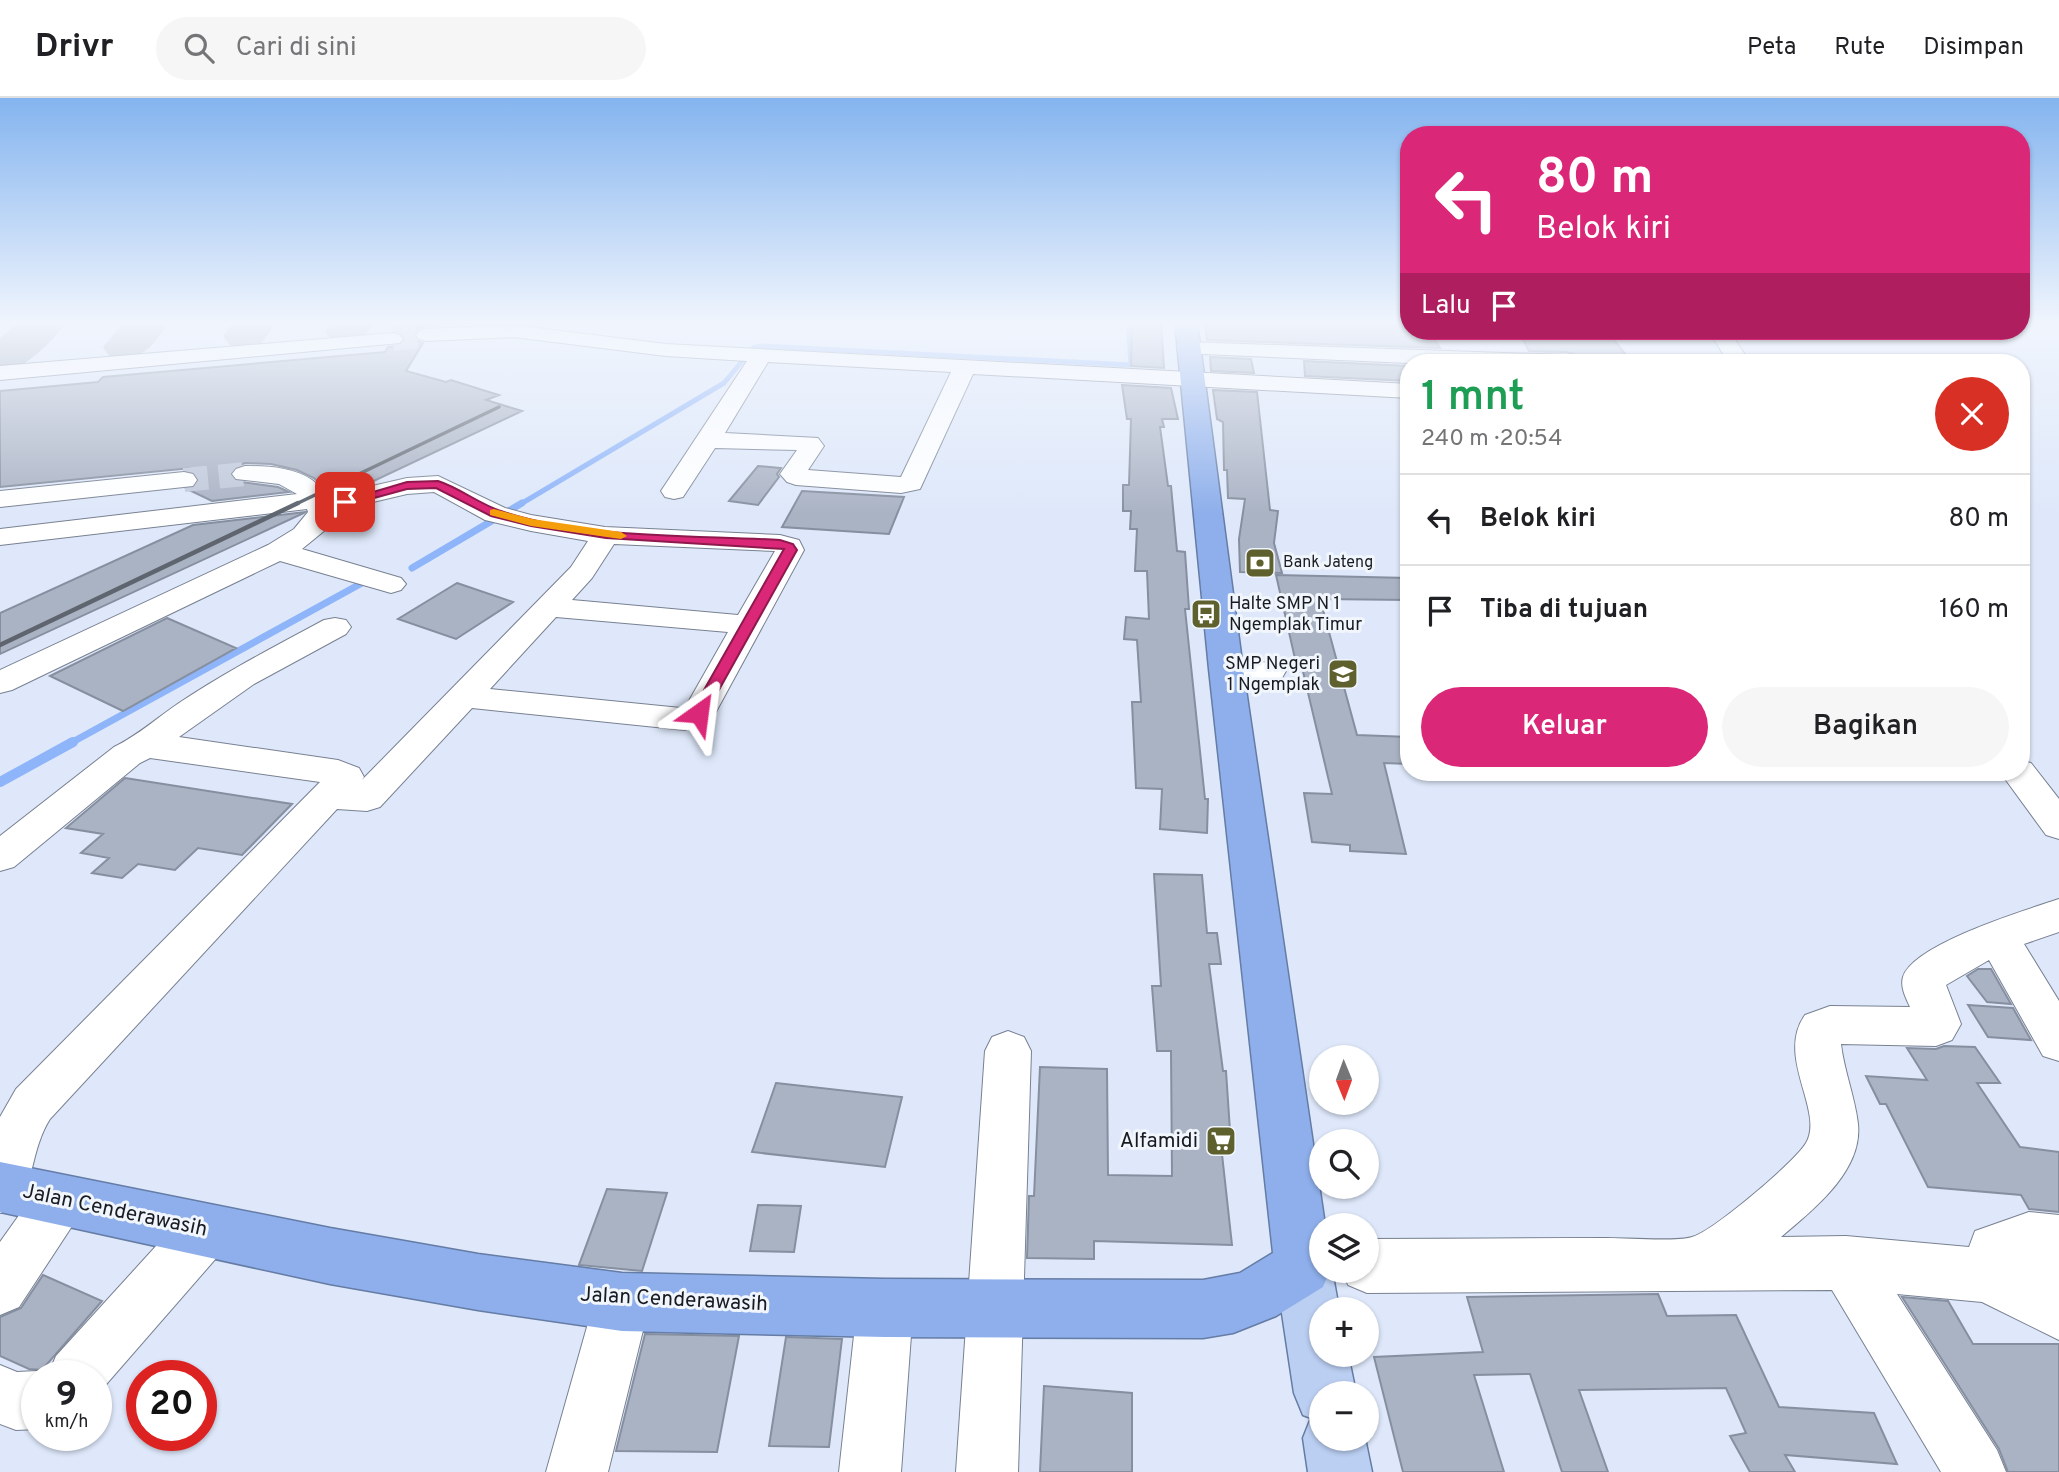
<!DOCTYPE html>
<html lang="id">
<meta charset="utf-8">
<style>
:root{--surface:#fff;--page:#f6f6f6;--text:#202124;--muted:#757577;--line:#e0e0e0;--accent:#db2777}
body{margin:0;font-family:Overpass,sans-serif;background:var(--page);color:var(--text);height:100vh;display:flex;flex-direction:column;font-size:26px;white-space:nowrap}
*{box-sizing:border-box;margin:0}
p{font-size:23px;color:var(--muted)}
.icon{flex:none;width:38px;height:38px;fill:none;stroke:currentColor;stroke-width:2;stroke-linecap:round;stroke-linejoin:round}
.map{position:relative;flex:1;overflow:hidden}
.side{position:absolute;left:1400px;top:256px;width:630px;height:427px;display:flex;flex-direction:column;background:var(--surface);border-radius:28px;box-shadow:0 2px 5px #0004}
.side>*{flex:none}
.top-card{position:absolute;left:1400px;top:28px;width:630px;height:214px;border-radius:28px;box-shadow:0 2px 5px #0004;background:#db2777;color:#fff;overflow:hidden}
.needle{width:46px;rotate:179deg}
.fabs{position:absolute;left:1309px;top:947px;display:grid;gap:14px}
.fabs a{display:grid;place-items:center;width:70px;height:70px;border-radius:50%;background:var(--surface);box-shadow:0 2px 5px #0004;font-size:35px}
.speed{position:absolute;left:21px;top:1262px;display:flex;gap:14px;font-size:35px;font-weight:700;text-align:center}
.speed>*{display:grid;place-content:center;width:91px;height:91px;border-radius:50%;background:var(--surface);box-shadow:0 2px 5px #0004;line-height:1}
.speed small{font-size:18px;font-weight:400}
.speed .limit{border:10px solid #d22;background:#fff;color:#111}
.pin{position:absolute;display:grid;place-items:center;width:60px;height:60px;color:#fff;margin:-30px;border-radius:14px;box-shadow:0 4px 10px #0006}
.me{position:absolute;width:77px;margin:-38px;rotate:31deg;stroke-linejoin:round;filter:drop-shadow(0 0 5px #0008)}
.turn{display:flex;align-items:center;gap:24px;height:147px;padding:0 21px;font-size:32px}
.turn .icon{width:91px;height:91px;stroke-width:2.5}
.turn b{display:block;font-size:49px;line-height:60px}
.then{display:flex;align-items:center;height:66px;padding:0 21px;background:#0003;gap:14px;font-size:26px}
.round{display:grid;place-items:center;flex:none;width:74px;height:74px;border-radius:37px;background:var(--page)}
.summary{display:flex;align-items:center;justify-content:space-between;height:119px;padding:0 21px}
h1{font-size:42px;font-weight:600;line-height:52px;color:#1e9e55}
.action{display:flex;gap:14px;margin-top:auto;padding:14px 21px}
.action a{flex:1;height:80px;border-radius:42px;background:var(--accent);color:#fff;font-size:28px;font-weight:600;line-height:80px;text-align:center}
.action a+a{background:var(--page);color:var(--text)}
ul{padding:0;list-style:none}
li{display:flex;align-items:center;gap:21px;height:91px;padding:0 21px;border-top:2px solid var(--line)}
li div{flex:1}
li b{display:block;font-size:26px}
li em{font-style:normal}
header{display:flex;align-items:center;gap:42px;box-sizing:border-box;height:98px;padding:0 35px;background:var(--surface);border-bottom:2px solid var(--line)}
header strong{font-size:33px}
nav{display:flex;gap:38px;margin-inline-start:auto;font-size:24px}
.search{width:490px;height:63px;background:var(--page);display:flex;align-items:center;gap:18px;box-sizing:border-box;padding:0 24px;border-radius:38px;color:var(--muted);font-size:26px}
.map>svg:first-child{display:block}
</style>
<header>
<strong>Drivr</strong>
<div class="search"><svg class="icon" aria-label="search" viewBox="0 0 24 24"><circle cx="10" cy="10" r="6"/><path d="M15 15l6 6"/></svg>Cari di sini</div>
<nav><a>Peta</a><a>Rute</a><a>Disimpan</a></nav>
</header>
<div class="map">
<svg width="2059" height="1374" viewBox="0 0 2059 1374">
<rect width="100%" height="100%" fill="#dee8fa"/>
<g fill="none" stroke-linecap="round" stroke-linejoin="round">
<!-- stream-far2 -->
<path stroke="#8eb4f9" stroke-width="5" d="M519 407 724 285 753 250 760 248 1131 267 1128 224"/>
<!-- stream-far1 -->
<path stroke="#8eb4f9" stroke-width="7" d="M412 470 522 405
M69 646 362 485"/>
<!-- stream -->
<path stroke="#8eb4f9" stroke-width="10" d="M0 684 73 644"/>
<!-- taxiway -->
<path fill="#9ea6b4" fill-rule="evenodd" d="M19 224H66C52 245 25 270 0 277V240Z
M124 224H169C152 249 141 266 109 258L103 249Z
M233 224H277L260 247 245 251 230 247 223 238Z
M332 224H374L362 243 347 247 332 243 325 234Z"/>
</g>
<!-- building -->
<path fill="#aab3c4" stroke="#868f9f" stroke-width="2" d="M1132 224H1161L1164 270 1131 268Z
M1205 224H1409V233H1429L1440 250 1207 242Z
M434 226 418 230 414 235 417 243 423 245 406 273 446 284 451 282 499 297 486 302 522 313 363 388 330 395 314 380 297 372 271 366 245 365 235 369 230 374 234 383 278 389 289 394 212 403 187 391 195 389 199 383 191 370 0 389V293L98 284 103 279 385 254 388 249 400 248 405 243 402 235 396 233 399 229Z
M1520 236 1613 241 1631 263 1578 261 1574 256 1566 254 1529 253Z
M1210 259 1251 261 1254 275 1211 273Z
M1304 263 1409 268V283L1305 278Z
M1122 287 1171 290 1178 321H1162L1164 329H1160L1168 388H1171L1177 453 1185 454 1189 511H1185L1205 701H1208L1207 735 1160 731 1162 691 1136 690 1132 604H1141L1137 542 1124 541 1126 519 1149 521 1147 473H1135L1137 431H1130L1131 413H1123V387H1129L1131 321H1127Z
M1213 292 1257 294 1270 412 1278 413 1274 445 1282 475 1240 474 1239 441 1245 401 1228 400 1227 372H1224L1223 324 1217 321Z
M758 368 781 370 777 376 779 379 758 407 729 403Z
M802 393 904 399 889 436 782 429Z
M305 414 304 415 0 556V515L193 427Z
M1276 477 1409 480V502L1320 501 1357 637 1409 639V666L1384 665 1406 756 1350 753V747L1312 744 1304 695 1332 696 1301 565H1296Z
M457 485 513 504 456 541 398 521Z
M167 520 236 550 123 613 50 578Z
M125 680 292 706 242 757 198 750 175 772 138 766 122 780 92 775 109 760 81 755 103 736 66 730Z
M1154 776 1202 777 1207 835H1217L1221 866H1209L1223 973H1226L1231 1048 1221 1047 1232 1147 1094 1143V1161L1027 1160 1029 1098H1034L1040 969 1107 971 1108 1077 1172 1078 1171 953H1157L1152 888H1161Z
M1978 871H1991L2011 906 1987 904 1967 878Z
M1968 907 2013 910 2031 942 1988 939Z
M1944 948 1975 949 2000 985H1977L2020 1049 2059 1054V1114L2029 1111 2021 1097 1928 1089 1886 1006H1880L1866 978 1927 982 1907 950 1936 951Z
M776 985 902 999 885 1069 752 1054Z
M607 1091 667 1095 642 1173 579 1167Z
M758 1107 801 1108 794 1154 750 1153Z
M43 1177 102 1203 42 1272 29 1271 0 1258V1219L21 1210Z
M1658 1196 1667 1218 1736 1217 1779 1309 1874 1315 1897 1366 1785 1357 1795 1374H1750L1730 1338 1746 1335 1726 1290 1579 1292 1608 1374H1562L1530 1276 1474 1277 1504 1374H1403L1374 1259 1483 1254 1467 1199Z
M1902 1199 1948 1203 1973 1246H2059V1374H2008L1999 1351Z
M645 1236 739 1238 717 1354 616 1353Z
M786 1239 842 1241 829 1349 769 1348Z
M1044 1288 1132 1295V1374H1040Z"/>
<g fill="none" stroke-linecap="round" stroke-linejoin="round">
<!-- minor-tunnel -->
<path stroke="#c0c9da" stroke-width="24" stroke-dasharray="24 11" stroke-linecap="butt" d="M393 241 426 237
M184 382 245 376"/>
<!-- minor casing -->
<g stroke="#788191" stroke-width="2">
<path id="minor" d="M513 227 666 246 1409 286V300L973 276 920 391 901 395 796 387 787 384 780 376 797 352 715 350 683 399 674 401 665 399 661 393 747 263 666 258 513 239 426 243 419 241 416 237 419 233 426 231ZM768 264 951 274 901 379 808 372 824 348 818 340 725 335Z
M1709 233H1729L1750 264H1728Z
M393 235 400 237 403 241 400 245 0 282V268Z
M1188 244 1565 257 1573 259 1576 264 1409 265 1180 255 1177 250 1180 245Z
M245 368C267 368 293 369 312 382 319 387 323 393 329 398L407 380 438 378 505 410 531 417 605 429 780 437 799 442 804 452 711 623 685 632 472 610 380 709 367 713 337 711 50 1021C33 1048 33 1079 21 1107L0 1115V1019L16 991 320 684 150 660 140 665 14 769 0 773V738L114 649C139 637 159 618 182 603 227 573 276 548 324 522L335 520 346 522 351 529 346 536 254 586 179 639 338 662 359 670 364 679 362 682 571 469 588 443 531 433 485 422 434 394 407 396 335 413 324 433 302 451 401 480 406 486 401 492 391 495 280 463 12 592 0 595V572L268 447 294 431 308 414 307 411 0 447V431L297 396 279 386 236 381 232 376 236 371ZM614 446 775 453 738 517 572 502 592 480ZM556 519 728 534 686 608 681 610 490 591Z
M184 374 193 376 197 382 193 388 0 409V393Z
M1226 561 1282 566 1286 573 1282 580 1270 583 1214 578 1210 571 1214 564Z
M2021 663 2031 665 2059 701V741L2046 737 2000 674H2021Z
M2059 801V834L2024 846 2059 903V963L2043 958 1989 862 1946 887 1961 926 1952 942 1936 948 1841 946C1844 973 1855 999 1858 1026 1863 1073 1813 1112 1781 1139L1846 1138 1969 1149 1975 1133 2029 1114 2059 1117V1242L1982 1204 1897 1196 1997 1352 2006 1374H1941L1832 1192 1367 1195 1348 1187 1342 1172H1367V1141C1447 1141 1527 1140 1607 1140 1626 1140 1676 1144 1692 1139 1712 1134 1795 1064 1806 1045 1825 1013 1775 959 1805 917L1830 908 1910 909C1906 900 1900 889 1903 879 1913 846 2026 812 2059 801Z
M1008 933 1024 939 1031 953 1018 1374H956L985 953 992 939Z
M60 1077 78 1085 86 1102 78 1119 19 1209 0 1217V1144L42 1085Z
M206 1106 225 1114 232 1132 225 1150 96 1298V1278H37V1331L16 1332 0 1326V1267L17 1274 37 1273 48 1277 56 1258 187 1114Z
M622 1176 641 1185 650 1204 608 1374H546L594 1204 603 1185Z
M885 1182 905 1190 913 1210 901 1374H839L857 1210 865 1190Z"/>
</g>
<!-- major casing -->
<g stroke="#657ca5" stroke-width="3">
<path id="major" d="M1303 1141 1321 1148V1172H1332L1339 1211H1321V1256H1348L1356 1295H1321V1340H1365L1372 1374H1308L1303 1340 1311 1320 1303 1317 1294 1295 1275 1169 1283 1149Z"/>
</g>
<!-- highway casing -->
<g stroke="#657ca5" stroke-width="3">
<path id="highway" d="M1175 224H1197L1243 571 1325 1127H1321V1172H1330L1323 1189 1276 1218 1233 1235 1203 1240 885 1239 622 1233 478 1212 330 1186 0 1114V1064L330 1130 478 1156 622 1175 885 1181 1203 1182 1240 1175 1273 1155 1209 571Z"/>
</g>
<!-- minor -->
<use href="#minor" fill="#fff" fill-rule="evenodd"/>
<!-- major -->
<use href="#major" fill="#bbcff3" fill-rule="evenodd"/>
<!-- highway -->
<use href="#highway" fill="#8eafeb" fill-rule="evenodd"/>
<!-- rail-far1 -->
<path stroke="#5e656f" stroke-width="3.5" d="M294 407 499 309"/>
<!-- rail -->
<path stroke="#5e656f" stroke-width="4.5" d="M0 547 298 405"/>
</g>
<!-- sky -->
<linearGradient id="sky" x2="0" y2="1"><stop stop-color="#84b4ef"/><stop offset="0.54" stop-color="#f0f5fd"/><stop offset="1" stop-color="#f0f5fd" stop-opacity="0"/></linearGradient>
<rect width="2059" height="416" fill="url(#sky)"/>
<!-- route -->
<path fill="#db2777" stroke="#8e194d" stroke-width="2" d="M438 383C460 390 479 406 501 413 584 441 692 437 780 442L793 446 797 452 706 615 699 620 691 615 784 451 606 440 531 428 491 418 436 390 407 391 345 408 339 404 407 384Z"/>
<!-- slow -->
<path fill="#f59e0b" d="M494 411 532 421 621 434 627 438 621 441 531 428 490 417V412Z"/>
<!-- icons -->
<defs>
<g id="bank-square" transform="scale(1.575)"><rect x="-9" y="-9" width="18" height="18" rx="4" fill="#5e612e" stroke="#f1f5fc"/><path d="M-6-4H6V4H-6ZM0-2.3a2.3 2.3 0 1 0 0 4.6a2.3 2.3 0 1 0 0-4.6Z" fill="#fff"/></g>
<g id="bus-square" transform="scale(1.575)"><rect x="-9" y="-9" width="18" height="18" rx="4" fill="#5e612e" stroke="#f1f5fc"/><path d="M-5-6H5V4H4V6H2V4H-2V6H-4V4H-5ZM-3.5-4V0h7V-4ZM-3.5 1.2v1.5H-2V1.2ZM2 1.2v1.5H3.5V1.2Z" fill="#fff"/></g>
<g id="school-square" transform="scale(1.575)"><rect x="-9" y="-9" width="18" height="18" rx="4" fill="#5e612e" stroke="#f1f5fc"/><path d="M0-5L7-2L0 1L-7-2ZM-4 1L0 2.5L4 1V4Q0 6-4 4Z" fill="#fff"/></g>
<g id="supermarket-square" transform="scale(1.575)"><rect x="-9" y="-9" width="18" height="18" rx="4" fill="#5e612e" stroke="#f1f5fc"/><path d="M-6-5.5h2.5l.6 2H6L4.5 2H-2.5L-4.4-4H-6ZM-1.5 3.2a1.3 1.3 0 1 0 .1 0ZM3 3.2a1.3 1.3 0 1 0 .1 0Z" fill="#fff"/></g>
</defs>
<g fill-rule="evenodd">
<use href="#bank-square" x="1260" y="465"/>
<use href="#bus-square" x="1206" y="516"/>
<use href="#school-square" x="1343" y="576"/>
<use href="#supermarket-square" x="1221" y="1043"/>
</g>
<g text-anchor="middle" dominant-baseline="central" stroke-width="6" stroke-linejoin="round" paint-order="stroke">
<!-- far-poi labels -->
<g font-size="16" fill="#181c22" stroke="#f1f5fc" text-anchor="start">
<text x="1283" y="465">Bank Jateng</text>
</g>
<!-- poi labels -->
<g font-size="18" fill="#181c22" stroke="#f1f5fc" text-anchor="start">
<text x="1229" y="506">Halte SMP N 1<tspan x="1229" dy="21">Ngemplak Timur</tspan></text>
<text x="1320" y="566" text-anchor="end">SMP Negeri<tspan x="1320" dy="21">1 Ngemplak</tspan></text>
</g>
<!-- near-poi labels -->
<g font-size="21" fill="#181c22" stroke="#f1f5fc" text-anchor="end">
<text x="1198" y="1043">Alfamidi</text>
</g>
<!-- near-street labels -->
<g font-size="21" fill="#181c22" stroke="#f1f5fc">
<text transform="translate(115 1113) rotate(12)">Jalan Cenderawasih</text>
<text transform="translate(674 1202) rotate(3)">Jalan Cenderawasih</text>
</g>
</g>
</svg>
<div class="fabs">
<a><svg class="needle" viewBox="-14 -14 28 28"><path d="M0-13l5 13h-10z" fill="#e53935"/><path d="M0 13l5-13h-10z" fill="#757577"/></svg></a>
<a><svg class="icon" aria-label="search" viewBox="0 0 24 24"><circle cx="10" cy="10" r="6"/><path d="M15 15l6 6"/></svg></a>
<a><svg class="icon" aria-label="layers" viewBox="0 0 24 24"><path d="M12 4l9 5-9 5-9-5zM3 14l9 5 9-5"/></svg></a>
<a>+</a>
<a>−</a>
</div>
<div class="speed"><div>9<small>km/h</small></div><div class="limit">20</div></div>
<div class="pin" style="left:345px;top:404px;background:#d93025"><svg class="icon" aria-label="arrive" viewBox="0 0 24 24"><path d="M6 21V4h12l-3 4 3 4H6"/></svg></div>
<svg class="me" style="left:699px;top:615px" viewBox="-20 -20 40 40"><path d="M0-17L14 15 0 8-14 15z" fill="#db2777" stroke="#fff" stroke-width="4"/></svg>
<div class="top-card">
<div class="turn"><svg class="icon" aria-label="left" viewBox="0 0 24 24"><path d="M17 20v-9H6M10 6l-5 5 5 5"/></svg><div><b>80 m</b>Belok kiri</div></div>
<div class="then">Lalu<svg class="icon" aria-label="arrive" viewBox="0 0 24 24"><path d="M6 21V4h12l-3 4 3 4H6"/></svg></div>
</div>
<section class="side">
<div class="summary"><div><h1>1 mnt</h1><p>240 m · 20:54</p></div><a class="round" style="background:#d93025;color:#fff"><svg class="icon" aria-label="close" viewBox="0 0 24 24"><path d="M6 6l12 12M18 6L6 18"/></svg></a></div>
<ul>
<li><svg class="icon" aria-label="left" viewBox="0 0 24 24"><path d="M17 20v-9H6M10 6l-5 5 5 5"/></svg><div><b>Belok kiri</b></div><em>80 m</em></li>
<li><svg class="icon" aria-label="arrive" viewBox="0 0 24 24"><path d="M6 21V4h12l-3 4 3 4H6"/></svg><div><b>Tiba di tujuan</b></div><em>160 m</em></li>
</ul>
<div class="action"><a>Keluar</a><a>Bagikan</a></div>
</section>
</div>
